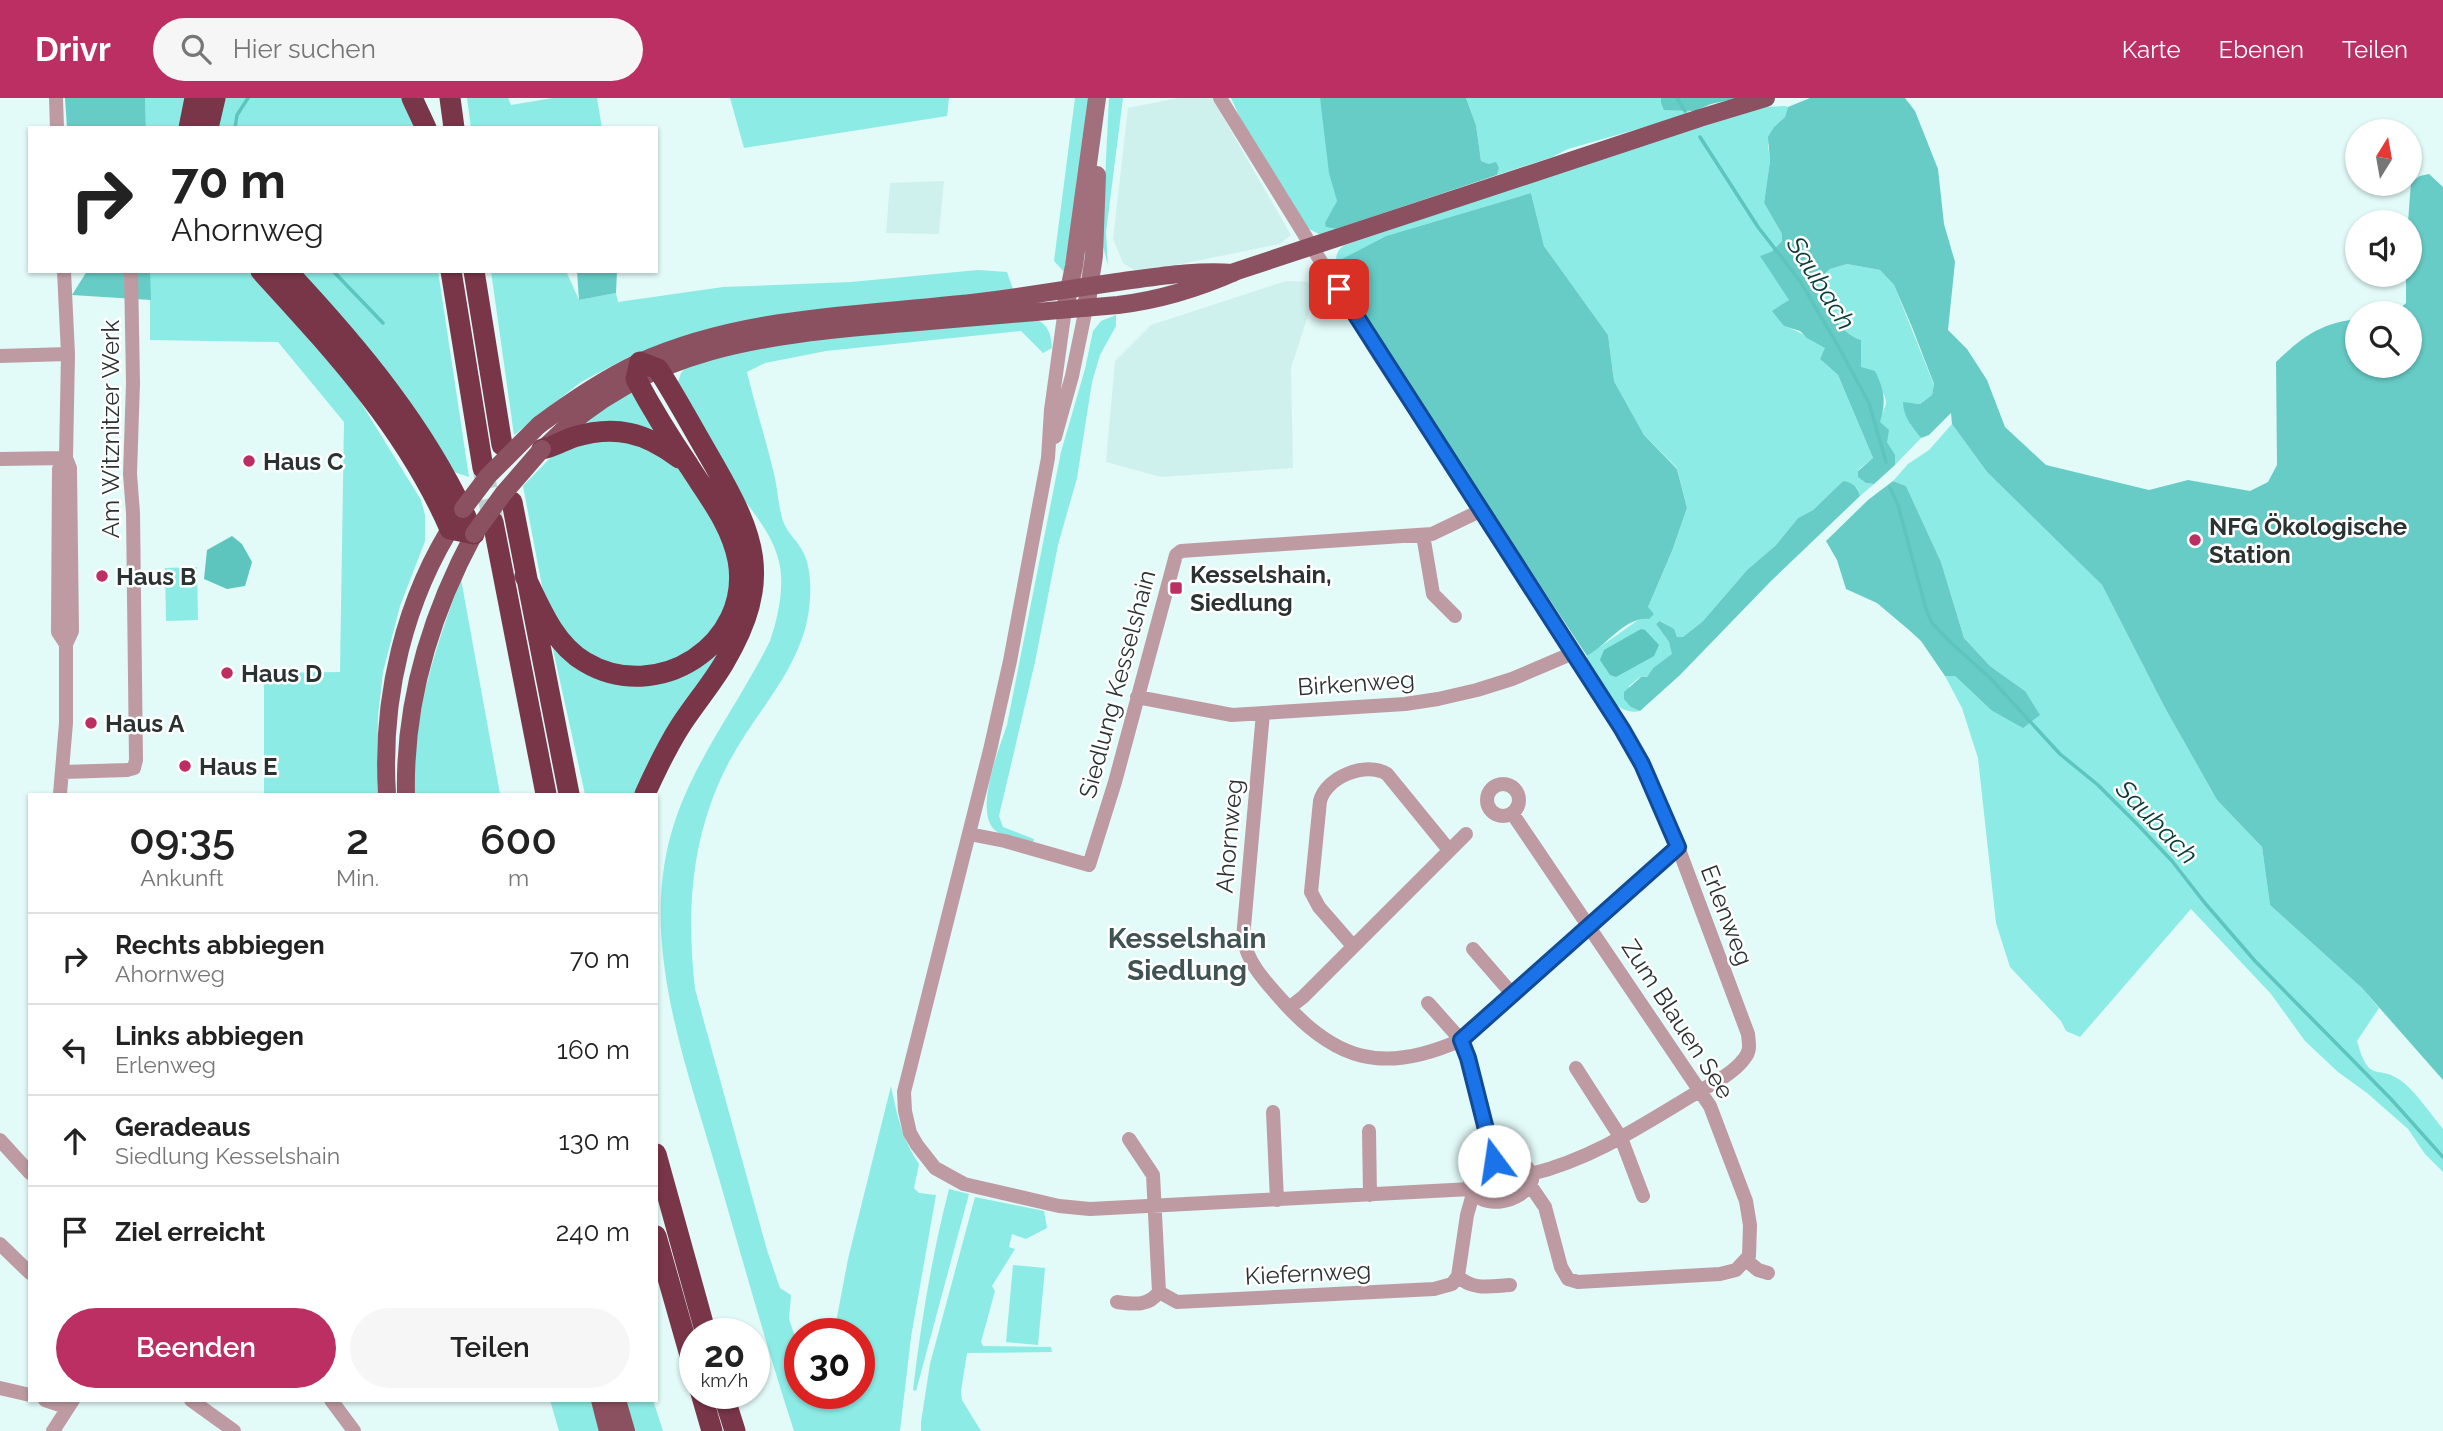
<!DOCTYPE html>
<html lang="de">
<meta charset="utf-8">
<style>
:root{--surface:#fff;--page:#f6f6f6;--text:#222;--muted:#767676;--line:#e0e0e0;--accent:#bb2f62}
body{margin:0;font-family:Raleway,sans-serif;background:var(--page);color:var(--text);height:100vh;display:flex;flex-direction:column;font-size:26px;white-space:nowrap}
*{box-sizing:border-box;margin:0}
p{font-size:23px;color:var(--muted)}
.icon{flex:none;width:38px;height:38px;fill:none;stroke:currentColor;stroke-width:2;stroke-linecap:round;stroke-linejoin:round}
.map{position:relative;flex:1;overflow:hidden}
.drawer{position:absolute;left:28px;top:695px;width:630px;height:609px;display:flex;flex-direction:column;background:var(--surface);border-radius:0px;box-shadow:0 2px 5px #0004}
.drawer>*{flex:none}
.top-card{position:absolute;left:28px;top:28px;width:630px;height:147px;border-radius:0px;box-shadow:0 2px 5px #0004;background:#fff;color:var(--text);overflow:hidden}
.needle{width:46px;rotate:11deg}
.tools{position:absolute;left:2345px;top:21px;display:grid;gap:14px}
.tools a{display:grid;place-items:center;width:77px;height:77px;border-radius:50%;background:var(--surface);box-shadow:0 2px 5px #0004;font-size:35px}
.speed{position:absolute;left:679px;top:1220px;display:flex;gap:14px;font-size:35px;font-weight:700;text-align:center}
.speed>*{display:grid;place-content:center;width:91px;height:91px;border-radius:50%;background:var(--surface);box-shadow:0 2px 5px #0004;line-height:1}
.speed small{font-size:18px;font-weight:400}
.speed .limit{border:10px solid #d22;background:#fff;color:#111}
.pin{position:absolute;display:grid;place-items:center;width:60px;height:60px;color:#fff;margin:-30px;border-radius:14px;box-shadow:0 4px 10px #0006}
.me{position:absolute;width:77px;margin:-38px;rotate:346deg;stroke-linejoin:round;filter:drop-shadow(0 0 5px #0008)}
.turn{display:flex;align-items:center;gap:24px;height:147px;padding:0 28px;font-size:32px}
.turn .icon{width:91px;height:91px;stroke-width:2.5}
.turn b{display:block;font-size:49px;line-height:60px}
.eta{display:flex;justify-content:space-evenly;align-items:center;height:119px;text-align:center}
.eta b{font-size:42px;font-weight:600;line-height:49px}
.cta{display:flex;gap:14px;margin-top:auto;padding:14px 28px}
.cta a{flex:1;height:80px;border-radius:42px;background:var(--accent);color:#fff;font-size:28px;font-weight:600;line-height:80px;text-align:center}
.cta a+a{background:var(--page);color:var(--text)}
ul{padding:0;list-style:none}
li{display:flex;align-items:center;gap:21px;height:91px;padding:0 28px;border-top:2px solid var(--line)}
li div{flex:1}
li b{display:block;font-size:26px}
li em{font-style:normal}
header{display:flex;align-items:center;gap:42px;box-sizing:border-box;height:98px;padding:0 35px;background:var(--accent);color:#fff}
header strong{font-size:33px}
nav{display:flex;gap:38px;margin-inline-start:auto;font-size:24px}
.search{width:490px;height:63px;background:var(--page);display:flex;align-items:center;gap:18px;box-sizing:border-box;padding:0 24px;border-radius:38px;color:var(--muted);font-size:26px}
.map>svg:first-child{display:block}
</style>
<header>
<strong>Drivr</strong>
<div class="search"><svg class="icon" aria-label="search" viewBox="0 0 24 24"><circle cx="10" cy="10" r="6"/><path d="M15 15l6 6"/></svg>Hier suchen</div>
<nav><a>Karte</a><a>Ebenen</a><a>Teilen</a></nav>
</header>
<div class="map">
<svg width="2443" height="1333" viewBox="0 0 2443 1333">
<rect width="100%" height="100%" fill="#e2faf8"/>
<!-- built -->
<path fill="#cff1ee" d="M1178 0H1212L1291 137 1280 146 1171 168 1136 173 1123 165 1113 141 1128 10Z
M944 83 939 136 886 135 890 85Z
M1286 183 1319 184 1291 270 1293 370 1161 379 1106 364 1115 263 1151 227Z"/>
<!-- green -->
<path fill="#8cebe5" d="M145 0H189L180 30H146Z
M223 0H405L415 30H215Z
M467 0H508L511 7 553 0H597L602 30H471Z
M730 0H949L947 18 744 50Z
M1075 0H1089L1065 175 1054 163Z
M1109 0H1123L1106 134 1108 168 1102 144Z
M1231 0H1320L1337 103 1326 129 1336 131 1321 137 1307 130 1244 28Z
M1466 0H1661V5L1690 13 1683 18 1568 51 1552 59 1497 77 1499 70 1481 63 1476 27Z
M1785 8 1788 9 1785 19 1774 29 1768 47 1770 63 1764 105 1782 136V143L1771 154 1789 202 1784 228C1800 233 1811 242 1826 250L1820 261 1838 277 1873 360 1858 372 1866 385 1874 386 1860 398 1857 390 1843 383 1813 412 1798 420 1776 447 1747 472 1703 523 1683 539H1677L1673 531 1661 523 1656 526 1669 544 1673 556 1653 570 1647 579H1640L1629 588 1631 609 1640 613C1613 619 1598 583 1587 563V558L1641 520 1648 509 1672 453 1687 410 1677 370 1644 337 1614 283 1608 237 1544 148 1531 95 1386 138 1336 164C1336 156 1338 151 1345 147L1624 53 1765 9Z
M1847 166 1880 172 1894 187 1934 287 1932 297 1920 306 1913 305 1910 326 1921 340 1895 367C1895 351 1882 341 1880 326 1879 319 1885 312 1886 305 1886 292 1870 279 1861 269V242C1840 236 1819 204 1818 182L1830 171Z
M978 172 1007 174 1014 194 682 242 627 260 581 284 514 337 491 173H566L579 202 616 195 618 204 723 189 851 184Z
M150 173H249L315 245 350 287 421 402 425 417V443L400 508 383 574 378 618 377 670 378 696H264V575L340 574 344 324 278 244 150 242Z
M294 173H438L469 379 454 374Z
M1116 217V228L1100 257 1092 284 1077 380 1058 447 1035 564 999 718 1003 729 1034 741 1033 746C1022 742 1005 740 996 733 973 715 999 651 1007 627L1061 354 1085 271 1093 233 1101 223Z
M1036 221C1049 228 1051 236 1052 250L1043 255 1021 233 826 253 765 265 747 274C755 308 766 342 774 376 778 392 778 408 783 423 787 435 798 443 803 454 810 467 811 486 810 501 806 567 758 609 729 664 691 736 686 812 695 891L767 1152 780 1190 791 1197 789 1221 800 1253V1295H813L819 1311 822 1295H859V1236L834 1235 848 1161 891 988C897 1017 902 1041 919 1066L914 1090 919 1095 936 1097 911 1239 900 1333H794C767 1250 744 1167 720 1084 689 974 639 851 671 736 691 665 738 608 770 543 778 519 785 489 779 464 772 431 743 404 726 376 709 347 693 317 677 287L681 275 689 266 781 243Z
M631 291 666 342 568 334Z
M1952 326 1987 374 2102 487 2165 610 2217 702 2262 749 2270 807 2362 890 2379 910 2357 943C2370 989 2377 964 2403 984 2418 997 2430 1015 2443 1031V1074L2425 1056 2408 1031 2367 995 2338 974 2305 943 2271 896 2191 811 2080 939 2066 933 2061 923 2010 869 1996 825 1978 660 1962 610 1945 578H1955L1991 612 2025 593 1990 568 1964 540 1941 464 1906 388 1893 383 1908 366 1929 352Z
M625 340 679 367 695 388 730 455V497L715 533 670 568 614 570 578 551 549 512 542 488 523 388 554 356 570 346Z
M197 469 198 522 166 523 165 470Z
M461 481 500 696H415C412 619 434 553 461 481Z
M732 530 637 696H585L552 547 629 584Z
M1496 1069H1517L1526 1077 1523 1088C1507 1096 1497 1099 1480 1095L1476 1082Z
M949 1091 969 1096 916 1293 913 1292C921 1224 932 1157 949 1091Z
M975 1099 1044 1113 1047 1130 1026 1141 1012 1136 1009 1149 1015 1151 992 1188 995 1193 981 1244 983 1248 1051 1249 1052 1254 967 1255 961 1293 962 1302 981 1333H921V1324L930 1266Z
M1013 1167 1045 1170 1038 1247 1006 1244Z
M550 1302H592L600 1333H559Z
M624 1302H653L663 1333H632Z"/>
<!-- forest -->
<path fill="#67ccc6" d="M65 0H145L146 30H67Z
M1320 0H1466L1476 27 1481 63 1489 66 1496 64 1499 70 1497 77 1336 131 1326 129 1325 125 1337 103 1329 75Z
M1661 0H1739L1711 6 1695 13 1664 12 1661 5Z
M1810 0H1905L1915 13 1938 71 1944 126 1955 164 1948 232 1967 251 1987 282 2005 329 2046 367 2149 392 2188 382 2250 393 2268 384 2277 367 2276 264C2302 239 2321 225 2357 221V268H2410V215H2395L2406 205V177H2410V124H2408L2411 84 2420 78 2429 76 2443 89V982L2362 890 2270 807 2262 749 2217 702 2165 610 2102 487 1987 374 1952 326 1951 315 1929 337 1921 340C1913 330 1903 319 1903 304L1920 306 1932 297 1934 286 1912 229 1894 187 1880 172 1847 166 1830 171 1818 182C1819 203 1840 236 1861 242V269L1875 273C1885 293 1886 304 1880 324L1889 332 1887 344 1895 357V367L1874 386 1866 385 1858 379V373L1873 360 1838 277 1820 261 1825 250 1807 240 1800 233 1784 228 1772 213 1789 202 1760 158 1771 154 1782 143V136L1764 105 1770 63 1768 39 1774 29 1785 19 1788 9Z
M1531 95 1544 148 1608 237 1614 283 1644 337 1677 371 1687 410 1672 453 1648 509 1654 516 1649 521C1626 518 1607 547 1587 558L1397 271 1340 182 1336 164 1386 138Z
M87 173H150L151 202 72 197Z
M577 173H617L616 195 579 202Z
M1843 383C1853 385 1857 388 1860 398L1771 483 1680 577 1640 613 1631 609 1624 601V594L1641 579H1647L1653 570 1672 556 1669 544 1656 526 1660 523 1674 531 1677 539H1683L1703 523 1747 472 1776 447 1798 420 1813 412Z
M1893 383 1906 388 1941 464 1964 540 1990 568 2025 593 2040 617 2023 630 1991 612 1955 578H1945L1921 543 1909 532 1877 505 1846 491 1837 462 1826 443 1868 402Z"/>
<!-- water -->
<path fill="#5ec4be" d="M232 438 242 446 252 464 245 488 227 491 204 481 207 452Z
M1641 531 1645 532 1659 547 1654 558 1616 579 1610 577 1600 562 1604 552Z"/>
<g fill="none" stroke-linecap="round" stroke-linejoin="round">
<!-- stream -->
<path stroke="#5ec4be" stroke-width="3.5" d="M1677 0 1685 13
M235 30 237 17 248 0
M1700 39 1758 129 1800 183 1837 246 1869 305 1886 364
M333 173 383 225
M1890 390 1898 407 1926 511 1932 525 1948 542 1990 580 2060 656 2098 687 2139 728 2172 763 2204 804 2255 863 2391 1001 2443 1059"/>
<!-- highway-tunnel -->
<path stroke="#bdd2d0" stroke-width="21" stroke-dasharray="21 10" stroke-linecap="butt" d="M483 370 493 424"/>
<!-- street -->
<path stroke="#be9ba3" stroke-width="14" d="M56 0 57 30
M1220 0 1380 259 1545 511 1642 666 1678 749 1748 936C1749 946 1751 953 1744 961 1732 977 1708 988 1691 998 1638 1030 1591 1061 1531 1076
M1065 211 1051 312 1048 360 1010 563 990 652 904 994 905 1013 910 1035 917 1047 935 1070 964 1086 1059 1108 1090 1111 1471 1091
M0 258 68 256
M1055 339 1072 278 1086 210
M0 361 66 360
M1423 437 1433 496 1455 518
M66 546 58 534 59 371 66 360
M1137 599 1232 617 1405 606 1438 601 1477 592 1512 581 1573 555
M1263 615 1243 840C1248 865 1263 881 1279 899 1334 963 1383 977 1461 942L1678 749
M63 674 127 672 134 670 136 662 133 415 130 376 133 285 131 173
M1487 702a16 16 0 1 1 32 0a16 16 0 1 1-32 0Z
M60 696 66 625V546L72 533 70 370 66 360 68 256 64 173
M1512 715 1710 1008 1746 1103 1750 1127 1749 1158 1736 1172 1720 1176 1578 1184 1568 1181 1561 1169 1545 1109 1530 1087
M969 736 1005 743 1089 767 1115 684 1176 457 1181 453 1432 436 1480 413
M1353 848 1319 809 1311 794 1320 703C1326 679 1366 663 1387 676L1449 752
M1473 851 1513 897
M1428 905 1461 942 1468 960 1494 1063
M1289 910 1303 899 1466 736
M1576 970 1621 1040 1643 1098
M1273 1014 1277 1102
M1369 1033 1370 1097
M1129 1041 1153 1077 1159 1194 1177 1204 1434 1191 1452 1186 1458 1178 1467 1117 1473 1096
M0 1042 30 1075
M1509 1062C1522 1064 1530 1067 1532 1082 1525 1105 1476 1115 1470 1086 1474 1068 1492 1062 1509 1062Z
M0 1146 30 1175
M1746 1162 1758 1172 1768 1175
M1458 1178C1472 1193 1492 1188 1510 1187
M1117 1204C1134 1206 1148 1209 1159 1194
M0 1290 30 1297
M45 1302 66 1309
M191 1302 234 1333
M331 1302 354 1333
M53 1333 73 1302"/>
<!-- secondary -->
<path stroke="#a2707c" stroke-width="18" d="M1086 210 1094 158 1097 77
M1065 211 1074 168 1097 0"/>
<!-- primary -->
<path stroke="#8c5160" stroke-width="18" d="M539 327C570 304 602 282 638 265 750 214 876 218 996 202 1037 196 1077 190 1117 184 1156 179 1194 172 1233 175
M546 348C648 246 770 237 906 225 976 219 1047 213 1118 207 1160 202 1199 190 1237 173L1700 20 1766 0
M387 696C381 600 404 501 457 420
M406 696C404 603 430 518 474 436
M600 1302 608 1333
M617 1302 626 1333"/>
<!-- highway -->
<path stroke="#793649" stroke-width="21" d="M412 0 426 30
M450 0 454 30
M189 30 195 0
M208 30 215 0
M261 173C334 253 406 330 450 431L474 436
M287 173C359 250 427 331 470 428
M451 173 483 370
M474 173 502 347
M542 351C554 349 562 343 574 339 615 327 645 334 679 360
M512 404 569 696
M493 424 546 696
M525 478C540 509 554 546 585 564 657 607 753 547 738 462 731 426 708 398 689 368 670 340 652 311 636 281L640 264 658 271C676 299 692 329 709 358 755 437 774 480 724 565 711 587 693 608 679 630 666 651 655 674 645 696
M656 1056 706 1236
M656 1138 695 1275
M701 1295 712 1333
M723 1295 735 1333"/>
<!-- primary-bridge -->
<path stroke="#8c5160" stroke-width="18" d="M463 411 488 378 539 327
M474 436 503 396 542 351"/>
</g>
<g fill="none" stroke-linecap="round" stroke-linejoin="round">
<!-- route casing -->
<g stroke="#114b97" stroke-width="18">
<path id="route" d="M1339 191 1622 631 1642 666 1678 749 1461 942 1468 960 1494 1063"/>
</g>
<!-- route -->
<use href="#route" stroke="#1a73e8" stroke-width="12"/>
</g>
<!-- markers -->
<g fill="#bb2f62" stroke="#fff" stroke-width="2.5">
<circle cx="249" cy="363" r="7"/>
<circle cx="2195" cy="442" r="7"/>
<circle cx="102" cy="478" r="7"/>
<rect x="1169" y="483" width="14" height="14" rx="3.5"/>
<circle cx="227" cy="575" r="7"/>
<circle cx="91" cy="625" r="7"/>
<circle cx="185" cy="668" r="7"/>
</g>
<g text-anchor="middle" dominant-baseline="central" stroke-width="5" stroke-linejoin="round" paint-order="stroke">
<!-- street labels -->
<g font-size="24" fill="#2a3332" stroke="#fff">
<text transform="translate(110 331) rotate(-90)">Am Witznitzer Werk</text>
<text transform="translate(1356 585) rotate(-4)">Birkenweg</text>
<text transform="translate(1117 586) rotate(-75)">Siedlung Kesselshain</text>
<text transform="translate(1229 738) rotate(-85)">Ahornweg</text>
<text transform="translate(1727 817) rotate(69)">Erlenweg</text>
<text transform="translate(1678 921) rotate(57)">Zum Blauen See</text>
<text transform="translate(1308 1175) rotate(-3)">Kiefernweg</text>
</g>
<!-- poi labels -->
<g font-size="24" font-weight="bold" fill="#2a3332" stroke="#fff" text-anchor="start">
<text x="263" y="363">Haus C</text>
<text x="2209" y="428">NFG Ökologische<tspan x="2209" dy="28">Station</tspan></text>
<text x="1190" y="476">Kesselshain,<tspan x="1190" dy="28">Siedlung</tspan></text>
<text x="116" y="478">Haus B</text>
<text x="241" y="575">Haus D</text>
<text x="105" y="625">Haus A</text>
<text x="199" y="668">Haus E</text>
</g>
<!-- water labels -->
<g font-size="26" font-style="italic" fill="#0b3c3a" stroke="#fff">
<text transform="translate(1821 185) rotate(58)">Saubach</text>
<text transform="translate(2157 724) rotate(46)">Saubach</text>
</g>
<!-- quarter labels -->
<g font-size="28" font-weight="bold" fill="#3f5452" stroke="#fff">
<text x="1187" y="840">Kesselshain<tspan x="1187" dy="32">Siedlung</tspan></text>
</g>
</g>
</svg>
<div class="tools">
<a><svg class="needle" viewBox="-14 -14 28 28"><path d="M0-13l5 13h-10z" fill="#e53935"/><path d="M0 13l5-13h-10z" fill="#767676"/></svg></a>
<a><svg class="icon" aria-label="sound" viewBox="0 0 24 24"><path d="M4 9h4l5-4v14l-5-4H4zM17 9q2 3 0 6"/></svg></a>
<a><svg class="icon" aria-label="search" viewBox="0 0 24 24"><circle cx="10" cy="10" r="6"/><path d="M15 15l6 6"/></svg></a>
</div>
<div class="speed"><div>20<small>km/h</small></div><div class="limit">30</div></div>
<div class="pin" style="left:1339px;top:191px;background:#d93025"><svg class="icon" aria-label="arrive" viewBox="0 0 24 24"><path d="M6 21V4h12l-3 4 3 4H6"/></svg></div>
<svg class="me" style="left:1494px;top:1063px" viewBox="-20 -20 40 40"><circle r="19" fill="#fff"/><path d="M0-13L10 11 0 6-10 11z" fill="#1a73e8"/></svg>
<div class="top-card">
<div class="turn"><svg class="icon" aria-label="right" viewBox="0 0 24 24"><path d="M7 20v-9h11M14 6l5 5-5 5"/></svg><div><b>70 m</b>Ahornweg</div></div>
</div>
<section class="drawer">
<div class="eta">
<div><b>09:35</b><p>Ankunft</p></div>
<div><b>2</b><p>Min.</p></div>
<div><b>600</b><p>m</p></div>
</div>
<ul>
<li><svg class="icon" aria-label="right" viewBox="0 0 24 24"><path d="M7 20v-9h11M14 6l5 5-5 5"/></svg><div><b>Rechts abbiegen</b><p>Ahornweg</p></div><em>70 m</em></li>
<li><svg class="icon" aria-label="left" viewBox="0 0 24 24"><path d="M17 20v-9H6M10 6l-5 5 5 5"/></svg><div><b>Links abbiegen</b><p>Erlenweg</p></div><em>160 m</em></li>
<li><svg class="icon" aria-label="ahead" viewBox="0 0 24 24"><path d="M12 20V5M6 11l6-6 6 6"/></svg><div><b>Geradeaus</b><p>Siedlung Kesselshain</p></div><em>130 m</em></li>
<li><svg class="icon" aria-label="arrive" viewBox="0 0 24 24"><path d="M6 21V4h12l-3 4 3 4H6"/></svg><div><b>Ziel erreicht</b></div><em>240 m</em></li>
</ul>
<div class="cta"><a>Beenden</a><a>Teilen</a></div>
</section>
</div>
